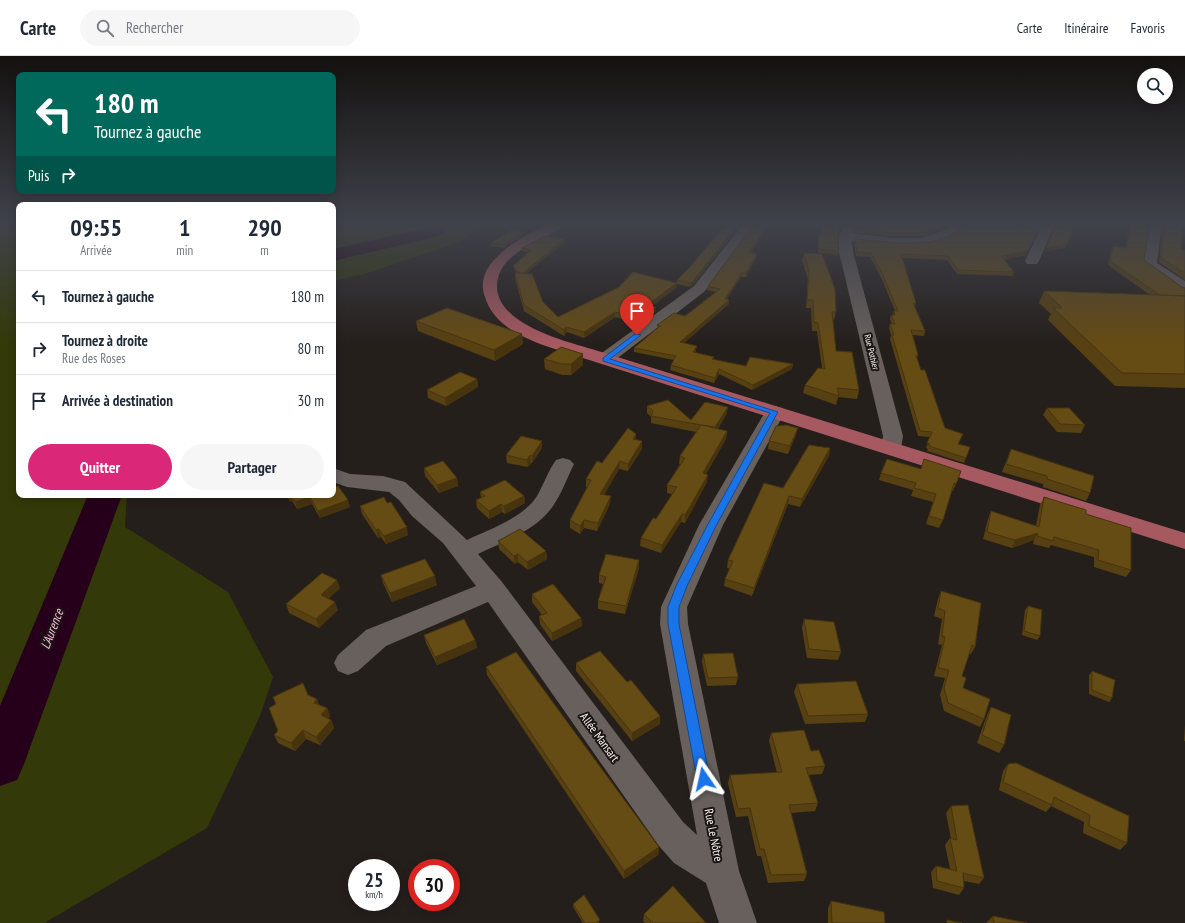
<!DOCTYPE html>
<html lang="fr">
<meta charset="utf-8">
<style>
:root{--surface:#fff;--page:#f6f6f7;--text:#1f2937;--muted:#747a83;--line:#e0e1e3;--accent:#db2777}
body{margin:0;font-family:"PT Sans Narrow",sans-serif;background:var(--page);color:var(--text);height:100vh;display:flex;flex-direction:column;font-size:15px;white-space:nowrap}
*{box-sizing:border-box;margin:0}
p{font-size:13px;color:var(--muted)}
.icon{flex:none;width:22px;height:22px;fill:none;stroke:currentColor;stroke-width:2;stroke-linecap:round;stroke-linejoin:round}
.map{position:relative;flex:1;overflow:hidden}
.side{position:absolute;left:16px;top:146px;width:320px;height:296px;display:flex;flex-direction:column;background:var(--surface);border-radius:8px;box-shadow:0 2px 10px #0003}
.side>*{flex:none}
.top-card{position:absolute;left:16px;top:16px;width:320px;height:122px;border-radius:8px;box-shadow:0 2px 10px #0003;background:#00695c;color:#fff;overflow:hidden}
.buttons{position:absolute;left:1137px;top:12px;display:grid;gap:8px}
.buttons a{display:grid;place-items:center;width:36px;height:36px;border-radius:50%;background:var(--surface);box-shadow:0 2px 10px #0003;font-size:20px}
.speed{position:absolute;left:348px;top:803px;display:flex;gap:8px;font-size:20px;font-weight:700;text-align:center}
.speed>*{display:grid;place-content:center;width:52px;height:52px;border-radius:50%;background:var(--surface);box-shadow:0 2px 10px #0003;line-height:1}
.speed small{font-size:10px;font-weight:400}
.speed .limit{border:6px solid #d22;background:#fff;color:#111}
.pin{position:absolute;display:grid;place-items:center;width:34px;height:34px;color:#fff;margin:-41px -17px;border-radius:50% 50% 50% 0;rotate:-45deg;box-shadow:0 0 4px #0007}
.pin .icon{rotate:45deg}
.me{position:absolute;width:44px;margin:-22px;rotate:349deg;stroke-linejoin:round;filter:drop-shadow(0 0 3px #0008)}
.turn{display:flex;align-items:center;gap:14px;height:84px;padding:0 12px;font-size:18px}
.turn .icon{width:52px;height:52px;stroke-width:2.5}
.turn b{display:block;font-size:28px;line-height:34px}
.then{display:flex;align-items:center;height:38px;padding:0 12px;background:#0003;gap:8px;font-size:15px}
.eta{display:flex;justify-content:space-evenly;align-items:center;height:68px;text-align:center}
.eta b{font-size:24px;font-weight:600;line-height:28px}
.cta{display:flex;gap:8px;margin-top:auto;padding:8px 12px}
.cta a{flex:1;height:46px;border-radius:24px;background:var(--accent);color:#fff;font-size:16px;font-weight:600;line-height:46px;text-align:center}
.cta a+a{background:var(--page);color:var(--text)}
ul{padding:0;list-style:none}
li{display:flex;align-items:center;gap:12px;height:52px;padding:0 12px;border-top:1px solid var(--line)}
li div{flex:1}
li b{display:block;font-size:15px}
li em{font-style:normal}
header{display:flex;align-items:center;gap:24px;box-sizing:border-box;height:56px;padding:0 20px;background:var(--surface);border-bottom:1px solid var(--line)}
header strong{font-size:19px}
nav{display:flex;gap:22px;margin-inline-start:auto;font-size:14px}
.search{width:280px;height:36px;background:var(--page);display:flex;align-items:center;gap:10px;box-sizing:border-box;padding:0 14px;border-radius:22px;color:var(--muted);font-size:15px}
.map>svg:first-child{display:block}
</style>
<header>
<strong>Carte</strong>
<div class="search"><svg class="icon" aria-label="search" viewBox="0 0 24 24"><circle cx="10" cy="10" r="6"/><path d="M15 15l6 6"/></svg>Rechercher</div>
<nav><a>Carte</a><a>Itinéraire</a><a>Favoris</a></nav>
</header>
<div class="map">
<svg width="1185" height="867" viewBox="0 0 1185 867">
<rect width="100%" height="100%" fill="#251f1c"/>
<!-- green -->
<path fill="#333908" d="M0 167H19V439H127L125 471 228 536 273 621 260 660 207 772 46 866 47 867H0Z
M333 167H490L457 187 364 218 333 225Z"/>
<!-- water -->
<path fill="#26001a" d="M433 167H443L435 174 428 177 333 199V197L427 175Z"/>
<g fill="none" stroke-linecap="round" stroke-linejoin="round">
<!-- river -->
<path fill="#26001a" fill-rule="evenodd" d="M432 167H452L442 178 435 181 333 205V193L422 173Z
M88 439H122L24 708 17 724 0 730V650Z"/>
<!-- minor -->
<path fill="#67605d" fill-rule="evenodd" d="M744 167H757L704 236 611 307 605 308 599 307 596 303 599 299 694 230Z
M845 167H857L852 177 890 182H922L945 174 953 167H967C943 200 886 189 852 185L853 196 903 380 901 393 898 397 891 399 884 397 881 393 883 380 839 196V180Z
M1043 167H1055L1039 205 1037 208H1027L1025 205Z
M1150 167H1162L1157 207 1185 225V236L1180 235 1143 208Z
M775 350 782 352 785 356 723 469 687 551 688 568 739 815 757 867H719L706 827 674 807 659 790 488 546 386 590 358 615 348 619 338 615 334 607 338 599 366 574 476 530 443 487 412 460 399 444 389 436 347 431 333 426V412L350 418 383 420 405 426 467 484C490 473 523 462 537 440 544 428 548 415 556 404L563 402 570 404 574 408C567 422 562 437 553 450 537 474 504 485 478 498L502 526 683 766 697 779 660 568 661 551 699 469 765 356 768 352Z"/>
<!-- major -->
<path fill="#a75961" fill-rule="evenodd" d="M550 167H565C558 177 525 190 513 200 503 208 497 218 497 231 498 270 569 286 598 295L1185 477V493L586 303C552 291 497 281 485 241 479 225 486 211 498 200 512 185 532 177 550 167Z"/>
</g>
<!-- wall -->
<path fill="#574011" d="M727 167H742L693 229 690 231 677 228 676 232 652 250 656 251 655 256 639 268 615 261 584 282 567 276 564 280 524 255 515 222V217H517L514 213 513 210 528 196 522 195V192L564 183 565 186 526 217 543 246 558 261 676 227 677 224 689 212Z
M755 167H771L751 197 756 202 746 221H741L727 243 729 244V248L684 287 696 294 695 297 714 301V304L746 310 793 308 792 313 752 334 719 318 714 327 670 314 671 309 674 304 634 296V292L657 273V269L685 260 716 236 707 234 708 230Z
M826 167H844L838 178 839 195 838 199 818 197 819 180 827 167Z
M1130 167H1150L1144 204 1182 231 1185 232V332L1115 330 1048 264 1051 258 1039 247 1044 235 1150 239 1108 209 1111 195 1113 190 1125 192Z
M1163 167H1185V168L1182 167 1181 194H1185V224L1159 206Z
M855 172 944 173 922 180H890L854 176Z
M958 175 1026 199 1003 204 1014 216 1013 220 957 218 947 204 902 202 916 247 915 250 925 275 924 280 913 279 918 299 917 303 921 314 945 372 958 388 970 391 964 407 927 395 928 393 926 392 930 381 918 380 890 283 891 279 889 272 890 268H892L890 263 891 259H893L894 255H895L881 221 870 201 856 200 854 187 855 183 898 187 931 186 945 182Z
M523 179 515 184 504 192 491 190V187Z
M804 197 836 256 834 264H833L836 295 859 334 857 343 838 341 836 349 803 337 805 329 822 312 817 275H812L811 252H806L808 223 802 205Z
M416 265 522 278 523 288 495 305 418 275Z
M583 298V309L571 319H562L545 313 544 303Z
M477 323 478 331 446 350 428 342 427 334Z
M647 350 691 364 728 351 726 359 718 373 727 375 726 383 706 418 707 426 685 467 681 466 661 497 640 490 641 482 656 463 672 438 667 437V429L680 408H679L680 400 696 376 651 367V361L647 357Z
M1047 352 1085 369 1081 377 1057 376 1043 359Z
M796 379 788 398 768 393 769 385Z
M636 384 642 393 628 415 619 413 604 439 610 448 597 475 584 472 580 478 570 472V464L588 431H586V423L602 407Z
M542 392 532 407H531L528 411 507 407 506 399Z
M830 392 829 400 800 451 788 448 752 540 724 530 725 523 730 513 727 512 728 504 783 432Z
M1011 393 1090 437 1086 445 1043 431V428L1002 416Z
M424 412 457 422 458 430 439 437 425 420Z
M921 413 961 415 953 435H952L943 464 939 472 926 468 933 446 911 440 913 434 879 424 881 417Z
M480 436 524 440 525 447 505 458 502 456 489 463 477 452 476 444 481 442Z
M286 439H333L350 451 320 462 312 448 297 453 292 445 290 446Z
M1044 441 1086 458 1131 514 1126 521 1094 511V501L1051 489 1049 492 1033 488 1034 484 1012 492 983 483 988 463 991 455 1036 470 1040 449Z
M387 447 408 479 386 488 381 481 378 482 362 458 360 450Z
M498 485 546 495 547 503 528 514 518 506 515 508 499 493Z
M639 504V512L625 558 598 553V545L603 528 599 527V519Z
M381 519 437 529 392 546 383 527Z
M340 532 329 542 338 554 319 572 289 557 286 548Z
M941 535 975 591 971 598H969L962 620 963 632 984 663 980 671 944 655 940 639 945 622 934 620 942 589 938 588 942 563 934 560 938 543Z
M532 538 581 562 582 570 552 585 540 568 539 560 542 559 532 546Z
M1028 550 1040 580 1037 584 1022 579 1025 554Z
M804 563 841 596 838 604 807 602 802 572Z
M424 579 475 584 477 592 437 609 426 587Z
M703 598 738 621 736 629 707 630 702 606Z
M576 607 627 626 660 660V668L632 685 576 615Z
M486 611 659 791 658 799 624 823 487 619Z
M1092 615 1112 642 1109 646 1089 638V619Z
M797 628 868 658 865 666 805 668 794 636Z
M308 639 320 649 327 652 330 660 328 663 331 664 334 672 320 689 306 683 295 695 278 687 274 679Z
M991 651 1004 689 999 697 977 687 987 659Z
M1185 669V685H1184Z
M771 677 811 695 825 710 822 718 809 719 818 747 815 755 791 757 807 818 804 825 768 827 761 800H757L748 760 736 761 728 727 730 719 777 717 769 685Z
M1008 708 1129 760 1127 787 1120 794 1083 777 1084 766 1051 750 1046 756 999 734 1003 715Z
M951 750 984 822 979 828 964 825V832L959 839 933 832 931 816 936 810 950 813 945 789 950 782 951 783 946 757Z
M831 845 885 867H828V852Z
M573 848 600 867H583L573 851Z
M644 858 706 867H645L643 865Z
M993 860 1027 867H986Z"/>
<!-- shaded-wall -->
<path fill="#47340e" d="M739 167H742L693 229 690 231 691 227Z
M769 167H771L749 200V196Z
M843 167H844L838 180V176Z
M947 167H951L944 173 922 180 923 177Z
M1042 167 1026 199 999 204 1001 200Z
M523 176V179L515 184 504 192V189L515 181Z
M564 183 565 186 521 222V218Z
M1067 188 1065 192 1044 196 1046 192Z
M757 198 756 202 746 221V217Z
M742 217 741 221 724 247 725 243Z
M677 227 676 232 646 254 647 249Z
M729 244V248L679 291 680 286Z
M656 251 655 256 639 268V263Z
M615 256V261L584 282V276Z
M566 271 567 276 564 280V274Z
M522 278 523 288 495 305 494 294Z
M697 290 696 294 692 301 693 296Z
M583 298V309L571 319V308Z
M793 308 792 313 752 334 753 329Z
M719 313V318L714 327 715 322Z
M477 323 478 331 446 350 445 342Z
M333 326H334L336 333 333 334Z
M728 351 726 359 714 379 715 371Z
M798 372 796 379 788 398 790 390Z
M727 375 726 383 702 425 703 417Z
M636 378V386L633 383Z
M542 385V392L532 407V400Z
M642 385V393L628 415V408Z
M830 392 829 400 800 451 802 443Z
M530 399 531 407 528 411 527 404Z
M620 405 619 413 600 446V438Z
M708 419 707 426 685 467V459Z
M457 422 458 430 439 437 437 429Z
M287 439H290L292 445 290 446Z
M524 440 525 447 505 458 504 450Z
M611 440 610 448 597 475 598 467Z
M789 440 788 448 752 540 754 532Z
M310 441 312 448 297 453 295 446Z
M348 444 350 451 320 462 318 455Z
M501 448 502 456 489 463V455Z
M682 458 681 466 661 497 662 489Z
M584 464V472L580 478V470Z
M407 471 408 479 386 488 384 480Z
M379 473 381 481 378 482 376 474Z
M1038 477 1034 484 1012 492 1015 484Z
M546 495 547 503 528 514 527 506Z
M518 498V506L515 508 514 500Z
M639 504V512L625 558 626 550Z
M435 520 437 529 392 546 390 537Z
M337 524 340 532 324 547 321 539Z
M335 546 338 554 319 572 316 563Z
M581 562 582 570 552 585V577Z
M475 584 477 592 437 609 435 601Z
M317 643 320 651 314 647Z
M327 652 330 660 324 667 321 659Z
M660 660V668L632 685V677Z
M331 664 334 672 320 689 316 681Z
M303 674 306 683 295 695 291 687Z
M659 791 658 799 624 823V815Z"/>
<!-- building -->
<path fill="#654b14" stroke="#47340e" d="M727 167H739L693 225 691 227 677 224 689 212Z
M755 167H769L749 196 757 198 746 217H742L725 243 729 244 680 286 697 290 693 296 714 301 712 303 746 310 750 301 793 308 753 329 719 313 715 322 671 309 676 300 634 292 660 270 657 269 674 257 685 260 720 233 708 230Z
M827 167H843L838 176 839 195 818 193 819 180 825 170Z
M857 167H947L945 169 923 177H891L855 172Z
M965 167H1042L1028 195 1001 200 1014 216 958 214 948 200 901 198 916 247H913L925 275 911 274 918 299 916 300 918 305 921 314H925L945 372 963 378 958 388 970 391 966 402 929 390 930 388 927 387 932 376 920 375 892 279H894L890 268H895L891 259H895L894 255H898L882 217 871 197 857 196 855 183 898 187 931 186 945 182 958 175Z
M1056 167H1075L1067 188 1046 192Z
M1131 167H1150L1144 204 1182 231 1185 232V240L1160 239 1110 205 1113 190 1126 192Z
M1165 167H1182L1181 194H1185V217L1161 202Z
M511 174 523 176 515 181 504 189 491 187Z
M545 180 564 183 523 217H520L513 210 531 194 522 192Z
M804 197 822 198 835 233 836 256H832L836 295 852 296 859 334 837 332 839 340 805 329 818 312 825 313 818 267 814 266 813 244H807L809 215Z
M633 216 677 227 647 249 656 251 639 263 615 256 584 276 566 271 564 274 524 249 515 217 532 218 543 246 558 261 619 231Z
M1044 235 1185 240V318L1122 317 1053 252H1062Z
M447 252 522 278 494 294 416 265Z
M561 291 583 298 571 308H562L544 303Z
M460 316 477 323 445 342 427 334Z
M668 344 691 364 705 346 728 351 715 371 701 369 727 375 703 417 708 419 685 459 682 458 662 489 641 482 653 462 656 463 677 431 667 429 685 402 680 400 701 369 651 360 653 355 647 350Z
M1047 352H1069L1085 369 1060 368Z
M786 369 798 372 790 390 769 385 776 370Z
M628 372 636 378 633 383 642 385 628 408 620 405 600 438 611 440 598 467 584 464 580 470 570 464 591 424 586 423 597 405 602 407Z
M521 380 542 385 532 400 530 399 527 404 506 399Z
M809 389 830 392 802 443 789 440 754 532 725 523 733 505 728 504 764 427 783 432Z
M1011 393 1094 420 1090 437 1047 423V420L1006 408Z
M887 403 921 413 924 403 961 415 956 428 954 427 943 464 929 460 936 438 914 432 916 427 881 417Z
M443 405 457 422 437 429 424 412Z
M505 424 524 440 504 450 501 448 489 455 476 444 485 440 480 436Z
M338 430 348 444 318 455 310 441 295 446 290 439H333V432Z
M384 441 387 447 391 446 407 471 384 480 379 473 376 474 360 450Z
M1044 441 1086 454V458L1131 472V514L1098 504 1099 494 1054 481 1053 485 1037 480 1038 477 1015 484 987 476 991 455 1039 471Z
M520 473 546 495 527 506 518 498 514 500 498 485Z
M606 498 639 504 626 550 598 545 606 521 599 519Z
M425 503 435 520 390 537 381 519Z
M322 517 337 524 321 539 335 546 316 563 286 548Z
M553 528 581 562 552 577 539 560 547 557 532 538Z
M941 535 981 547 975 591 972 589 962 620 966 622 963 632 990 643 984 663 948 647 944 632 949 614 938 612 945 581 942 580 945 555 938 552Z
M1028 550 1042 554 1040 580 1024 575Z
M464 563 475 584 435 601 424 579Z
M804 563 834 566 841 596 809 593Z
M600 595 627 626 631 624 660 660 632 677 576 607Z
M516 596 659 791 624 815 486 611Z
M733 597 738 621 708 622 703 598Z
M1092 615 1115 624 1112 642 1092 634Z
M856 625 868 658 808 660 797 628Z
M303 627 308 639 317 643 314 647 327 652 321 659 331 664 316 681 303 674 291 687 274 679 278 675 269 652 276 648 273 641Z
M991 651 1011 659 1004 689 982 679Z
M804 674 811 695 819 694 825 710 806 712 818 747 789 749 807 818 771 819 764 793H760L750 752 738 753 730 719 782 716 771 677Z
M1016 707 1129 760 1127 787 1089 770 1090 759 1054 741 1052 749 1003 726 1008 708Z
M968 749 984 822 963 817 964 832 937 825 936 810 957 815 950 782 957 784 951 750Z
M673 830 706 867H653L644 858Z
M584 839 600 864 596 867H585L573 848Z
M831 845 884 856 885 867H832Z
M993 860 1027 867H994Z
M947 864 962 867H947Z"/>
<!-- sky -->
<linearGradient id="sky" x2="0" y2="1"><stop stop-color="#14110f"/><stop offset="0.58" stop-color="#40424b"/><stop offset="1" stop-color="#40424b" stop-opacity="0"/></linearGradient>
<rect width="1185" height="289" fill="url(#sky)"/>
<!-- route -->
<path fill="#1a73e8" stroke="#114b97" d="M635 278 641 279 610 303 778 356 716 470 687 530 679 551V568L710 723 708 727 704 729 699 727 697 723 668 568V551L676 530 707 470 770 357 603 305V302Z"/>
<g text-anchor="middle" dominant-baseline="central" stroke-width="4" stroke-linejoin="round" paint-order="stroke">
<!-- far-street labels -->
<g font-size="9" fill="#f5f1ef" stroke="#1b1613">
<text transform="translate(872 296) rotate(76)">Rue Pothier</text>
</g>
<!-- near-street labels -->
<g font-size="12" fill="#f5f1ef" stroke="#1b1613">
<text transform="translate(600 681) rotate(54)">Allée Mansart</text>
<text transform="translate(714 779) rotate(79)">Rue Le Nôtre</text>
</g>
<!-- near-water labels -->
<g font-size="13" font-style="italic" fill="#feb8e1" stroke="#1b1613">
<text transform="translate(52 573) rotate(-69)">L'Aurence</text>
</g>
</g>
</svg>
<div class="buttons">
<a><svg class="icon" aria-label="search" viewBox="0 0 24 24"><circle cx="10" cy="10" r="6"/><path d="M15 15l6 6"/></svg></a>
</div>
<div class="speed"><div>25<small>km/h</small></div><div class="limit">30</div></div>
<div class="pin" style="left:637px;top:279px;background:#d93025"><svg class="icon" aria-label="arrive" viewBox="0 0 24 24"><path d="M6 21V4h12l-3 4 3 4H6"/></svg></div>
<svg class="me" style="left:704px;top:723px" viewBox="-20 -20 40 40"><path d="M0-17L14 15 0 8-14 15z" fill="#1a73e8" stroke="#fff" stroke-width="4"/></svg>
<div class="top-card">
<div class="turn"><svg class="icon" aria-label="left" viewBox="0 0 24 24"><path d="M17 20v-9H6M10 6l-5 5 5 5"/></svg><div><b>180 m</b>Tournez à gauche</div></div>
<div class="then">Puis<svg class="icon" aria-label="right" viewBox="0 0 24 24"><path d="M7 20v-9h11M14 6l5 5-5 5"/></svg></div>
</div>
<section class="side">
<div class="eta">
<div><b>09:55</b><p>Arrivée</p></div>
<div><b>1</b><p>min</p></div>
<div><b>290</b><p>m</p></div>
</div>
<ul>
<li><svg class="icon" aria-label="left" viewBox="0 0 24 24"><path d="M17 20v-9H6M10 6l-5 5 5 5"/></svg><div><b>Tournez à gauche</b></div><em>180 m</em></li>
<li><svg class="icon" aria-label="right" viewBox="0 0 24 24"><path d="M7 20v-9h11M14 6l5 5-5 5"/></svg><div><b>Tournez à droite</b><p>Rue des Roses</p></div><em>80 m</em></li>
<li><svg class="icon" aria-label="arrive" viewBox="0 0 24 24"><path d="M6 21V4h12l-3 4 3 4H6"/></svg><div><b>Arrivée à destination</b></div><em>30 m</em></li>
</ul>
<div class="cta"><a>Quitter</a><a>Partager</a></div>
</section>
</div>
